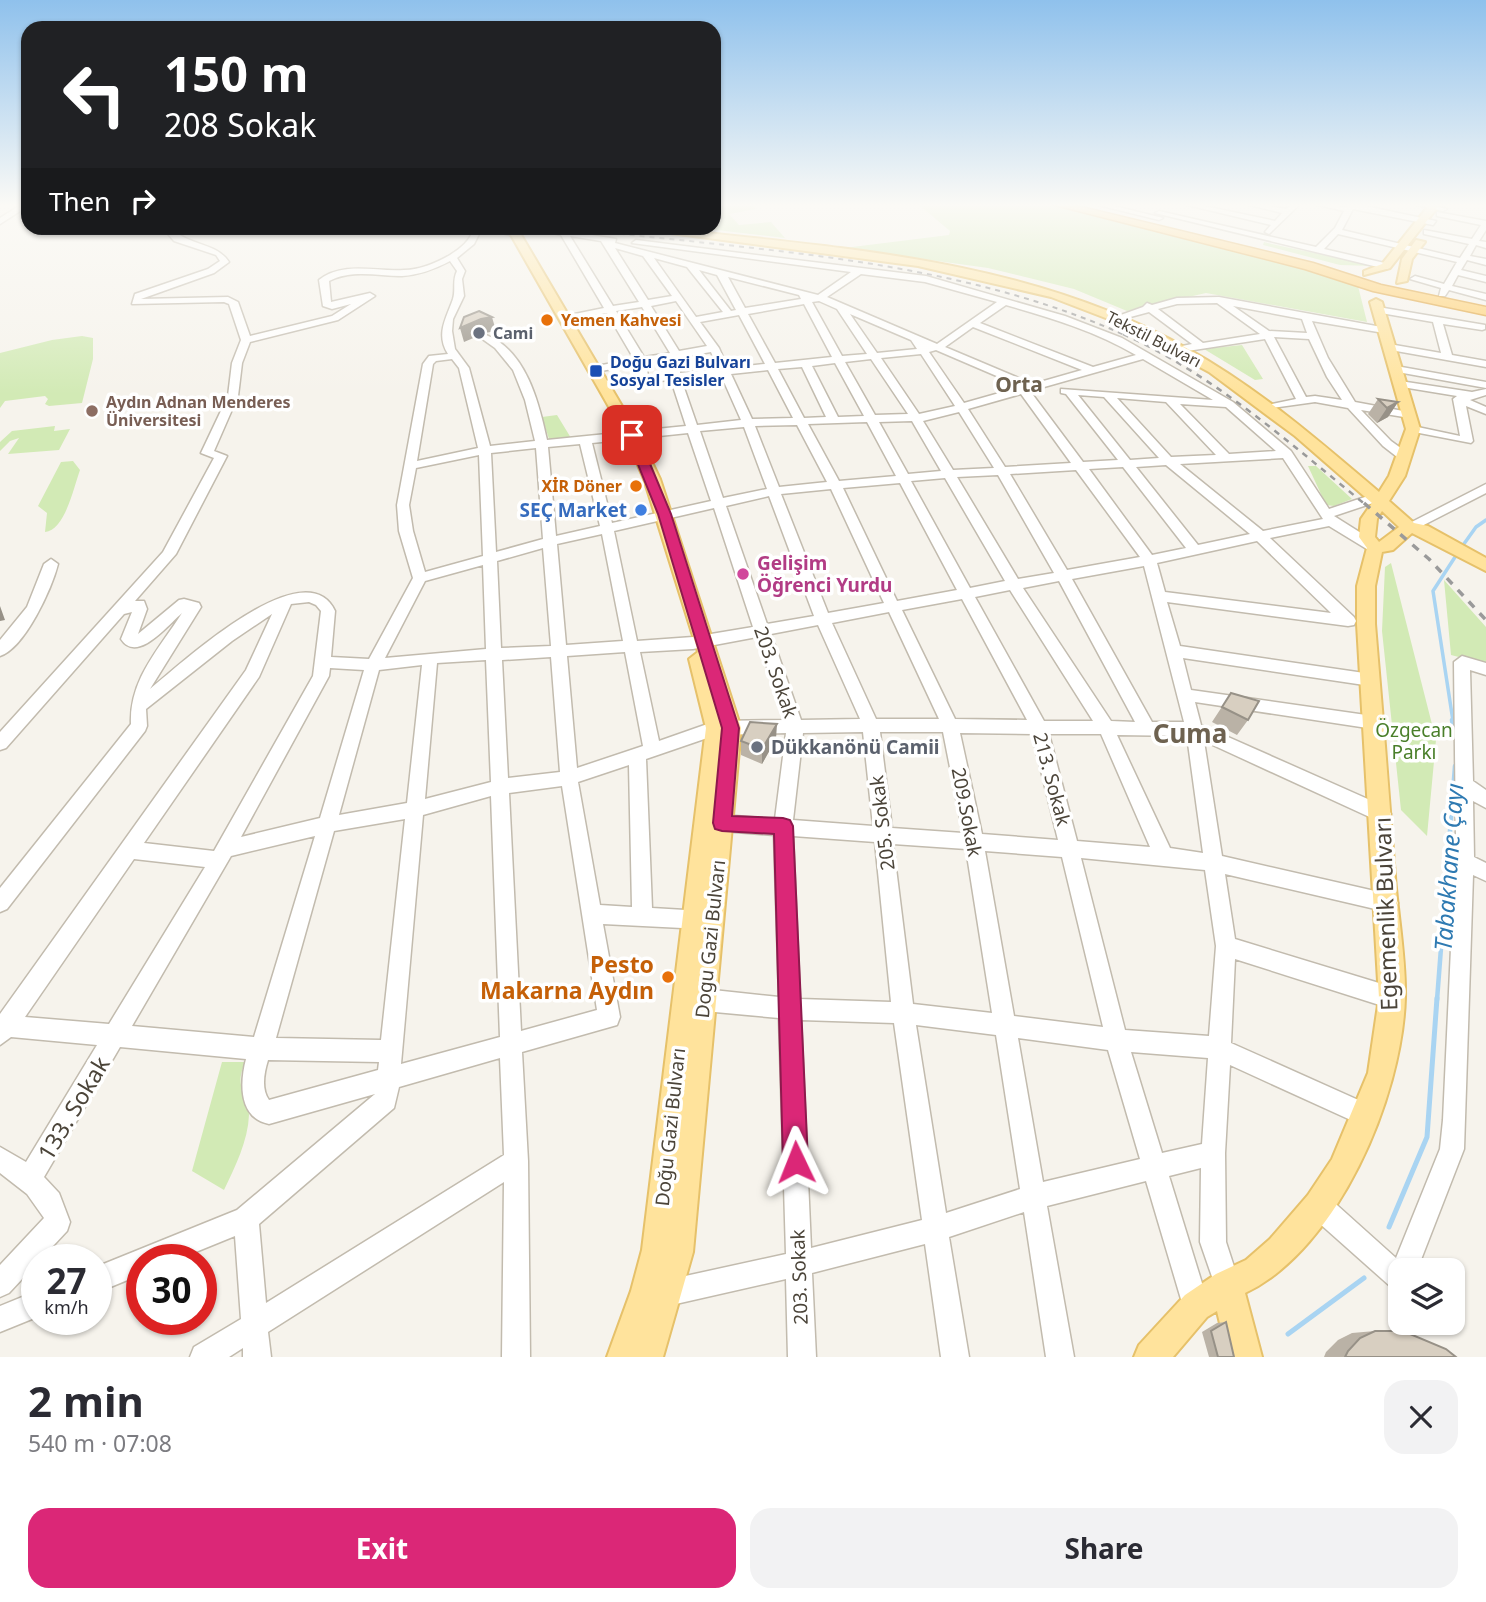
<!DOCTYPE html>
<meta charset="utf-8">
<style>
:root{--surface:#fff;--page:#f2f2f3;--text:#2b2b33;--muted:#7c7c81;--accent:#db2777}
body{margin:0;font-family:"Noto Sans",sans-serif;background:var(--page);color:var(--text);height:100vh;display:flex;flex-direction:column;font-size:26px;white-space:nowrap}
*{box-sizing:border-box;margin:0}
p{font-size:23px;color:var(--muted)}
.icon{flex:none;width:38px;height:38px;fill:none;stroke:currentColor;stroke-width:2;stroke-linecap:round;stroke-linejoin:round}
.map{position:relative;height:1357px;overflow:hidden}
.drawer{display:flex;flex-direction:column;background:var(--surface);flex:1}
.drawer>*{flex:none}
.banner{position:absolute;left:21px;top:21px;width:700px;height:214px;border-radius:21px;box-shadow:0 2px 5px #0004;background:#202124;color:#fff;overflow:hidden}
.buttons{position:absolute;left:1388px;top:1258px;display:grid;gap:14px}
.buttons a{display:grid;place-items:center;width:77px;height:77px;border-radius:14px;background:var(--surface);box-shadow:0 2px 5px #0004;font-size:35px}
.speed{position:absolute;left:21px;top:1244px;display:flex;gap:14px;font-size:35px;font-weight:700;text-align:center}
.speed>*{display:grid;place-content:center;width:91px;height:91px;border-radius:50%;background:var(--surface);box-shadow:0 2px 5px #0004;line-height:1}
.speed small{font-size:18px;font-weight:400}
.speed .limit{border:10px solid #d22;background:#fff;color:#111}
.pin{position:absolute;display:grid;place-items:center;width:60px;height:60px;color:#fff;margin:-30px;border-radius:14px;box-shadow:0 4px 10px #0006}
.me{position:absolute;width:77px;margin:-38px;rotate:358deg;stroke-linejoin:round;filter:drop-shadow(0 0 5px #0008)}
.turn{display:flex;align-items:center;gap:24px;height:147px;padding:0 28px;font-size:32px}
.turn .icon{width:91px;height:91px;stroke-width:2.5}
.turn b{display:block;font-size:49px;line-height:60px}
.then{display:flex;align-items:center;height:66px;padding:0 28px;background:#0003;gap:14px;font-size:26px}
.round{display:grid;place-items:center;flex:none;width:74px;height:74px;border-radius:21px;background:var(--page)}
.overview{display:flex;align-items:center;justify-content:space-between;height:119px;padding:0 28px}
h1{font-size:42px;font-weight:700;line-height:52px}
.button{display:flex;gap:14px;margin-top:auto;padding:14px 28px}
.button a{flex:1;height:80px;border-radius:21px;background:var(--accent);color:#fff;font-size:28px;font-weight:700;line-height:80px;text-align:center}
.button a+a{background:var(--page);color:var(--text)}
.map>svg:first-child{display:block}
</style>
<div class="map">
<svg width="1486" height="1357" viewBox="0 0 1486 1357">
<rect width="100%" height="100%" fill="#f6f3ec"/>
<!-- green -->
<path fill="#d2eab5" d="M714 204H752L756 209 729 214 739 225 771 222 785 238 699 228H714Z
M918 204H1048L1328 273 1358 286 1367 322 1206 293 1127 311 1074 289 988 268 844 248 949 235 950 231Z
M1264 242C1302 252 1336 255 1373 266L1340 265 1263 245Z
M82 336 93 338V359L82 403 49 406 45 404 48 399 45 396 5 401 0 408V353L52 340Z
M1242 345 1263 379 1255 380 1204 349Z
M557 415 571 438 550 442 542 417Z
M55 426 54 431 70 429 59 450 8 454 19 438 10 441 0 451V442L12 431Z
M73 461 80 470C74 486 65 531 45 532L47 513 38 506 61 462Z
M1308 466H1316L1352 499 1334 506 1326 505Z
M1391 563 1436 740 1427 836 1401 810 1382 631 1385 567Z
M1444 580 1486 627V664L1451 655Z
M222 1062H245C233 1091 249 1091 249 1115 248 1141 235 1167 224 1190L192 1171Z"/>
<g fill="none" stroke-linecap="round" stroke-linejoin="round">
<!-- stream-far2 -->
<path stroke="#a9d4f2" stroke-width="3.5" d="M1461 548 1476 527 1486 520
M1453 721 1433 591 1457 554"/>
<!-- stream-far1 -->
<path stroke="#a9d4f2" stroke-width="4.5" d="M1452 720 1455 737
M1437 1000 1455 766"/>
<!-- stream -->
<path stroke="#a9d4f2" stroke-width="5" d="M1389 1227 1427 1137 1437 998
M1288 1334 1364 1278"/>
<!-- minor casing -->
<g stroke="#c2bbae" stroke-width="3">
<path id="minor" d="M22 204H28V206L0 224V218Z
M1094 204H1106L1163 218 1159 220Z
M1183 204H1195L1275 221 1282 213 1245 204H1258L1286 209 1292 204H1300L1269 234 1265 232 1271 225Z
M1314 204 1346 207 1348 204H1356L1436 221 1433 225 1353 209 1342 230 1460 258 1469 244 1424 234V230L1472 239 1481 225 1437 216V212L1486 221V230L1479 241 1486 242V248L1476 245 1470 256 1486 259V265L1467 260 1461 270 1486 276V282L1458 275 1452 286 1486 294V300L1449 290 1445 296H1439L1441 288 1410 279 1415 276 1444 284 1457 262 1338 234 1324 249 1389 264V268L1386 269 1155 213 1159 211 1316 247 1335 228 1344 211Z
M1413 204H1427L1447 209 1443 211Z
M163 228H171C188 246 216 242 229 262L214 273 141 299 228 297 238 302 250 336 332 316 351 304 332 309 323 306 319 280C343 261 376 272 404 270 420 270 436 263 450 255 461 248 470 241 474 228H495L513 231 514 233 510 235 482 228 474 244 457 258 465 271 462 279 464 296 453 319 452 331 455 349 469 368 490 446 535 441 525 400 513 370 495 348 481 338 486 335C526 350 539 403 547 440L686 426 671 380 599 386 598 384 603 381 637 377 636 365 595 372 591 371V367L634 359 607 313 565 320 560 317 604 308 561 235 533 228H548L616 239 615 243 818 295 851 272 632 243 636 240 926 276 1065 316 1122 338 1233 402 1291 451 1329 509 1380 492H1388V498L1334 516 1380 545 1382 548 1380 551H1370L1329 526 1270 538 1354 617 1356 621 1354 625 1348 626 1167 602 1180 646 1371 674 1377 676 1379 680 1377 684 1371 686 1183 658 1191 690 1380 717 1382 722 1380 727 1374 729 1195 702 1201 725 1388 808 1391 814 1388 820 1382 822 1376 820 1204 741 1222 856 1388 894 1395 897 1398 903 1395 909 1388 912 1225 874 1235 939 1392 987 1399 991 1403 998 1399 1005 1392 1009 1235 959 1231 1043 1374 1107 1378 1115 1374 1123 1366 1127 1230 1065 1225 1153 1226 1242 1240 1285 1236 1294 1227 1298 1218 1294 1200 1242 1201 1168 1169 1176 1209 1306 1205 1315 1196 1319 1187 1315 1183 1306 1146 1181 1047 1206 1074 1357H1046L1024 1212 949 1237 969 1357H941L925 1244 812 1273 816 1357H788L786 1279 667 1306 658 1302 654 1293 658 1284 667 1280 786 1254 779 1018 704 1011 697 1007 693 1000 697 993 704 989 779 997 774 835 722 831 716 829 713 823 716 817 722 815 775 819 786 733 716 735 646 759 652 908 702 911 709 913 712 920 709 927 702 929 603 924 620 1017 617 1025 522 1052 528 1161 530 1357H502L504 1182 268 1332 271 1357H243V1348L229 1357H190L194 1347 241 1319 235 1236 176 1260H142V1274L96 1293V1267L237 1210 375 1094 269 1124C238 1118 240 1082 246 1059L120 1047 44 1177 59 1193 70 1222 67 1231 40 1260H37V1263L9 1293 0 1297V1265L44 1218 27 1194 0 1173V1147L26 1162 97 1045 11 1037 0 1045V1014L246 670 272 614 232 641 146 709 147 726 145 731 7 909 0 912V888L131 724C129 680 159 649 182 613 168 625 137 664 121 639L132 612 124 614 6 748 0 750V732L163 552 214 458 201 453 228 396 232 363 241 340 229 304 224 302 132 304 135 294 208 269 220 261 216 255 174 241ZM570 236 601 241 639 302 613 306ZM615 248 643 256 672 296 648 300ZM654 258 687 267 723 312 696 317ZM450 261 457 271C452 281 456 289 453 299 447 317 435 334 448 354L429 356 423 364 397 505 399 531 413 578 369 659 331 657 335 611C305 548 180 665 150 689L201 607 199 603 184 599 179 600 138 634 147 609 144 601H135L176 554 227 456 214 451 238 396 242 363 250 342 338 320 375 296 370 293 331 302 329 281C352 269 377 276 402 276 419 275 435 269 450 261ZM699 270 717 275 736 310 731 311ZM861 274 925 282 997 302 937 344 827 297ZM728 277 799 295 801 299 745 308ZM676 301 707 346 679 351 651 306ZM819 301 837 309 867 354 842 356 812 302ZM804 304 832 357 775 363 748 314ZM1006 305C1051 318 1095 331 1136 355L1093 367 980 323ZM642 307 670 353 644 357 616 311ZM850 314 911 340 917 349 877 353ZM739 315 765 364 728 368 719 348 700 322ZM973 327 1082 370 1026 386 1021 379 945 347ZM936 350 1013 383 1017 388 964 403 929 352ZM711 352 718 369 680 373 681 357ZM921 354 955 406 919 414 881 358ZM452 359 459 368 478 448 417 461 433 364 436 361ZM671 359 670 374 648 376 646 363ZM871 359 908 414 875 415 845 362ZM1143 359 1213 400 1061 389V393L1066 394 1118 460 1083 462 1030 391ZM835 363 864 416 838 417 812 366ZM802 367 826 417 804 418 778 369ZM768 370 793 418 752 419 731 374ZM721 375 741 420 697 425 681 379ZM1021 394 1071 463 1005 467 968 409ZM1078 395 1104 397 1159 458 1130 460ZM1117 398 1166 402 1216 455 1171 457ZM1180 404 1226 407 1276 451 1229 454ZM959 412 994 468 953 470 923 421ZM912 421 941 471 908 474 879 422ZM867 422 896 476 839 481 808 424ZM797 425 827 482 779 487 755 426ZM744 427 767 489 723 498 700 431ZM688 433 711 501 612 523 592 443ZM580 444 600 526 556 536 548 447ZM536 448 543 539 496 552 491 453ZM479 455 483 556 425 572 413 531 409 505 416 468ZM1283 458 1323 519 1263 531 1180 464ZM1166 465 1250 534 1198 545 1136 467ZM1123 467 1186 548 1152 555 1089 469ZM1076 470 1140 557 1067 570 1010 474ZM998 475 1054 573 1018 579 957 477ZM945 478 1005 581 970 588 911 481ZM900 483 957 590 897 601 843 488ZM831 489 884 603 828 613 781 494ZM769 496 814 616 767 624 726 506ZM714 508 753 627 693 637 637 641 614 531ZM602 534 623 641 566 645 557 544ZM1257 541 1331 613 1165 592 1157 563ZM543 548 551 646 501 648 497 561ZM483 565 486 649 385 658 425 581ZM1144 566 1184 722H1152L1072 579ZM1059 581 1135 722 1111 721 1023 588ZM1010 590 1093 721H1044L975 597ZM962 599 1027 720 955 719 902 610ZM309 602 316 605 321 611 313 676 214 851 144 843 259 677 291 604ZM889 612 939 719H876L832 623ZM818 625 860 719 801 720 771 634ZM757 637 785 720 716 721 659 741 640 652 693 649ZM625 652 643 746 577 768 567 656ZM551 657 560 772 508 778 502 660ZM486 660 491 782 425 799 437 663ZM422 665 407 803 339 815 379 670ZM330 668 364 670 320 818 241 837 329 676ZM863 732 873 826 793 820 803 733ZM880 732H943L963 833 892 828ZM960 733 1032 734 1058 840 982 834ZM1049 734H1101L1150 847 1077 841ZM1117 735 1187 736 1203 853 1170 848ZM629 765 632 907 600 905 578 782ZM562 786 597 1010 521 1031 509 793ZM491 796 500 1037 401 1064 423 815ZM405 819 381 1040 276 1038 334 831ZM315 836 254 1037 132 1026 231 856ZM793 836 875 842 891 1002 800 999ZM893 844 966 849 992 1013 913 1004ZM985 851 1062 857 1103 1027 1014 1016ZM1081 858 1205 870 1216 946 1209 1036 1125 1030ZM134 859 205 867 109 1024 25 1017ZM801 1020 894 1023 922 1220 811 1248ZM916 1025 996 1035 1020 1189 946 1213ZM1018 1038 1108 1050 1140 1159 1043 1182ZM1131 1052 1208 1058 1202 1144 1162 1153ZM500 1058 504 1155 266 1303 259 1224 394 1108 399 1087ZM268 1060 379 1062 378 1070 269 1100C261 1089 264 1073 268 1060Z
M1219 297 1387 328 1389 330 1384 333 1312 321 1328 358 1355 402 1414 413V417L1410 418 1361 410 1391 441 1409 454V460H1401L1383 446 1348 408 1315 402 1272 408V404L1296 399 1265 339 1181 352 1176 349 1177 347 1192 344 1149 312 1123 319 1118 316 1143 307 1147 303 1152 305 1177 298ZM1217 303 1260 334 1203 343 1158 309 1177 304ZM1233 306 1302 319 1307 333 1269 331ZM1274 337 1309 339 1327 377 1342 400 1315 396 1306 397Z
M1378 307 1485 325V329L1482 330 1443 324 1452 355 1486 361V367L1385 349 1384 347 1389 344 1441 353 1433 322 1375 312V308Z
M1396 366 1486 382V388L1392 371V367Z
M1400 381 1472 392 1486 389V395L1470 400 1486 407V414L1466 406 1473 441 1471 443 1409 431 1407 429 1413 426 1460 436 1453 399 1457 396 1396 386V382Z
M1486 484V493L1414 530H1404L1402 527Z
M51 559 58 564C52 588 25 648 0 656V640L27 607 44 564Z
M1462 656 1486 663V675L1470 670 1473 781 1486 790V808L1473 801 1474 857 1486 863V881L1473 875 1464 1149 1417 1270H1400V1291L1391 1287 1310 1215 1307 1206 1310 1197 1319 1194 1328 1197 1396 1258 1440 1149 1443 1120 1456 841 1454 662Z
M37 1291V1317L0 1332V1306Z"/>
</g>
<!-- major casing -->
<g stroke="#e6c16a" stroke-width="4">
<path id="major" d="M1430 204H1440L1390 268 1364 275V271L1382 264Z
M507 228H517L639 435 660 479 741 728 693 1252 663 1357H607L631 1291 642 1250 706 728 689 659 698 652 644 479 625 435Z
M633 228H660C839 248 1027 258 1188 349 1258 388 1319 441 1379 492L1389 476 1406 429 1370 302 1376 299 1382 302 1420 429 1405 476 1389 501 1414 523 1428 526 1486 558V571L1412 533 1393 550 1382 552 1375 586V624C1382 708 1389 793 1395 877 1398 917 1406 959 1405 998 1402 1097 1338 1249 1245 1293L1262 1357H1228L1217 1311 1207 1317 1173 1357H1134L1139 1345 1185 1295 1216 1274 1246 1260 1270 1239 1308 1195 1332 1159 1368 1073 1379 998 1357 624V586L1367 548 1359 537 1361 519 1372 503 1295 436 1209 372 1116 322 1051 297 918 266ZM1382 511 1399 527 1379 542 1375 537 1377 519Z
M1416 240 1425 242 1412 259 1407 281 1397 283 1402 259Z"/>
</g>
<!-- highway casing -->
<g stroke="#e0a43c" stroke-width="3">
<path id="highway" d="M1051 204H1069L1313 263 1381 285 1486 307V315L1373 291 1305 269Z"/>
</g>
<!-- minor -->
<use href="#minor" fill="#fff" fill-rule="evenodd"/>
<!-- major -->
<use href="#major" fill="#ffe39c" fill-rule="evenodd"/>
<!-- highway -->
<use href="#highway" fill="#ffcf6e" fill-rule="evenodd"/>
<!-- rail-far2 -->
<path stroke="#9a9a9a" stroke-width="2" stroke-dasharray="5 5" stroke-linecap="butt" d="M570 228C758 251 952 257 1127 336"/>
<!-- rail-far1 -->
<path stroke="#9a9a9a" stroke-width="2.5" stroke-dasharray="6 6" stroke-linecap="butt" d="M1123 334C1214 375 1288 442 1366 505"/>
<!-- rail -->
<path stroke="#9a9a9a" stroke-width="3.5" stroke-dasharray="8 8" stroke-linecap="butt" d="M1364 503 1429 559 1486 620"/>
</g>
<!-- wall -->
<path fill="#bab2a6" d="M1378 399 1398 402 1388 417 1377 423 1368 414Z
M1231 693 1248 720 1237 735 1212 722Z
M776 739 762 764 741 755V741Z
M1226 1322 1234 1357H1209L1202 1332 1217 1323Z
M1375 1331 1456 1357H1324L1326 1352 1338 1340 1352 1333Z"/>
<!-- shaded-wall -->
<path fill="#979187" d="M492 317 496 331 485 333 464 342 460 328 481 319Z
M1398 402 1388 417 1377 423 1387 408Z
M0 606 5 620 0 621Z
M777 724 776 739 762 764V749Z"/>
<!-- building -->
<path fill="#d8cfc1" stroke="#979187" stroke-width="2" d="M479 311 492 317 481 319 460 328 464 317Z
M1378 399 1398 402 1387 408Z
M1231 693 1259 701 1248 720 1222 707Z
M750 722 777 724 762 749 741 741Z
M1226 1322 1234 1357H1218L1211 1331Z
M1375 1331H1403L1446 1349 1456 1357H1345L1348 1351 1360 1338Z"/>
<!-- sky -->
<linearGradient id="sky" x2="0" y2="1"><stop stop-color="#8fc1ec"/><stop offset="0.52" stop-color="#fbfaf6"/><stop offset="1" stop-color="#fbfaf6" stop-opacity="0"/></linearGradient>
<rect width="1486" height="394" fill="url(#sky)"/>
<!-- route -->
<path fill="#db2777" stroke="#8e194d" stroke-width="2" d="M632 431 638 435 671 514 739 728 732 816 783 818 790 820 793 826 808 1162 804 1170 796 1174 787 1170 783 1162 774 834 722 831 715 829 713 823 722 728 658 514 626 435Z"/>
<!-- markers -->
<g fill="#e8710a" stroke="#fff" stroke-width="2.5">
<circle cx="547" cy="320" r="7"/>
<circle cx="636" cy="486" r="7"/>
<circle cx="668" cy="977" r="7"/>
</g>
<g fill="#6b7280" stroke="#fff" stroke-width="2.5">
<circle cx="479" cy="333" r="7"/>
<circle cx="757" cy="747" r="7"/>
</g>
<rect fill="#1a4fb4" stroke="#fff" stroke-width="2.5" x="589" y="364" width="14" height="14" rx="3.5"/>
<circle fill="#8d6e63" stroke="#fff" stroke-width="2.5" cx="92" cy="411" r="7"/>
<circle fill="#3f7fe0" stroke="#fff" stroke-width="2.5" cx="641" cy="510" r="7"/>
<circle fill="#d1479c" stroke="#fff" stroke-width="2.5" cx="743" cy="574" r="7"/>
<g text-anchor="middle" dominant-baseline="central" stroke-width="7" stroke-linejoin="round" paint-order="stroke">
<!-- far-food labels -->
<g font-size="16" font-weight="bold" fill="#c56008" stroke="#fff" text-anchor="start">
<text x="561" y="320">Yemen Kahvesi</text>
<text x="622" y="486" text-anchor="end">XİR Döner</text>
</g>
<!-- far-worship labels -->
<g font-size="16" font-weight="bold" fill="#5b616d" stroke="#fff" text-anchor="start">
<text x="493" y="333">Cami</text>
</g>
<!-- far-street labels -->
<g font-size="16" fill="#4b4439" stroke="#fff">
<text transform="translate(1154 339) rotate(27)">Tekstil Bulvarı</text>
</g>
<!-- far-transit labels -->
<g font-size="16" font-weight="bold" fill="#164399" stroke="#fff" text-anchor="start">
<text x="610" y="362">Doğu Gazi Bulvarı<tspan x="610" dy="18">Sosyal Tesisler</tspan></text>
</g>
<!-- far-education labels -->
<g font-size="16" font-weight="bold" fill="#785e54" stroke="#fff" text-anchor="start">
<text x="106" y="402">Aydın Adnan Menderes<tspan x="106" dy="18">Üniversitesi</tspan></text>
</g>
<!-- shop labels -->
<g font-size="19" font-weight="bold" fill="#366cbe" stroke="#fff" text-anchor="end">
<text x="627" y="510">SEÇ Market</text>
</g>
<!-- hotel labels -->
<g font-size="19" font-weight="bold" fill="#b23c85" stroke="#fff" text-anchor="start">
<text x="757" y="563">Gelişim<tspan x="757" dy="22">Öğrenci Yurdu</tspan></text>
</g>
<!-- street labels -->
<g font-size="19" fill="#4b4439" stroke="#fff">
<text transform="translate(776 672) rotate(71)">203. Sokak</text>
<text transform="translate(1052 779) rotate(75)">213. Sokak</text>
<text transform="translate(967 812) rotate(79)">209.Sokak</text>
<text transform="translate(882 823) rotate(-97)">205. Sokak</text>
<text transform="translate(710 939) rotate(-84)">Dogu Gazi Bulvarı</text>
<text transform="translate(670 1127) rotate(-84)">Doğu Gazi Bulvarı</text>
<text transform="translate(799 1277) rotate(-92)">203. Sokak</text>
</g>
<!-- park labels -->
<g font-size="19" fill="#4a7f2a" stroke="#fff">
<text x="1414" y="730">Özgecan<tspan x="1414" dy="22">Parkı</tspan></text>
</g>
<!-- worship labels -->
<g font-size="19" font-weight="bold" fill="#5b616d" stroke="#fff" text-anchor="start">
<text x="771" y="747">Dükkanönü Camii</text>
</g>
<!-- far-district labels -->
<g font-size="21" font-weight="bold" fill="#6e6250" stroke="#fff">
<text x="1019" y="384">Orta</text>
</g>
<!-- near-street labels -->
<g font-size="23" fill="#4b4439" stroke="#fff">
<text transform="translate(1385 914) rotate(-92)">Egemenlik Bulvarı</text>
<text transform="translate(73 1108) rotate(-59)">133. Sokak</text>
</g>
<!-- near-food labels -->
<g font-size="23" font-weight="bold" fill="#c56008" stroke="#fff" text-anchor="end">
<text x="654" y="964">Pesto<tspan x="654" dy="26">Makarna Aydın</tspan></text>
</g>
<!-- near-water labels -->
<g font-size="24" font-style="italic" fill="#2e7ab2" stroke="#fff">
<text transform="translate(1448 867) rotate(-86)">Tabakhane Çayı</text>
</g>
<!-- district labels -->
<g font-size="26" font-weight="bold" fill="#6e6250" stroke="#fff">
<text x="1190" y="733">Cuma</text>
</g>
</g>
</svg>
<div class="buttons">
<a><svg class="icon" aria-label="layers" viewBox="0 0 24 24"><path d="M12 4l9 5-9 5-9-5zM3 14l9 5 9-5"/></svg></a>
</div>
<div class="speed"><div>27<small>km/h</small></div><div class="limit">30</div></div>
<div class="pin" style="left:632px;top:435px;background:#d93025"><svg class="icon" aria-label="arrive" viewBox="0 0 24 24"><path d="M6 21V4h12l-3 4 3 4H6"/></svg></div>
<svg class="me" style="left:796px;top:1162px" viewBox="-20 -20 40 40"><path d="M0-17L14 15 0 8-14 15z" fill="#db2777" stroke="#fff" stroke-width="4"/></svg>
<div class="banner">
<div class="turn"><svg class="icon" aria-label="left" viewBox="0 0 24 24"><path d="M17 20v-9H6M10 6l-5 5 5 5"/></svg><div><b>150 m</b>208 Sokak</div></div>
<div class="then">Then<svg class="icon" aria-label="right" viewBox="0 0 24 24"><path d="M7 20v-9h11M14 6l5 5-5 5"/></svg></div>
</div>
</div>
<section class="drawer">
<div class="overview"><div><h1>2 min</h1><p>540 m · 07:08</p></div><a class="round"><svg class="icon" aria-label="close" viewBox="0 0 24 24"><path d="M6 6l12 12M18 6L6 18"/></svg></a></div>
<div class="button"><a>Exit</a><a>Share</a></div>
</section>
